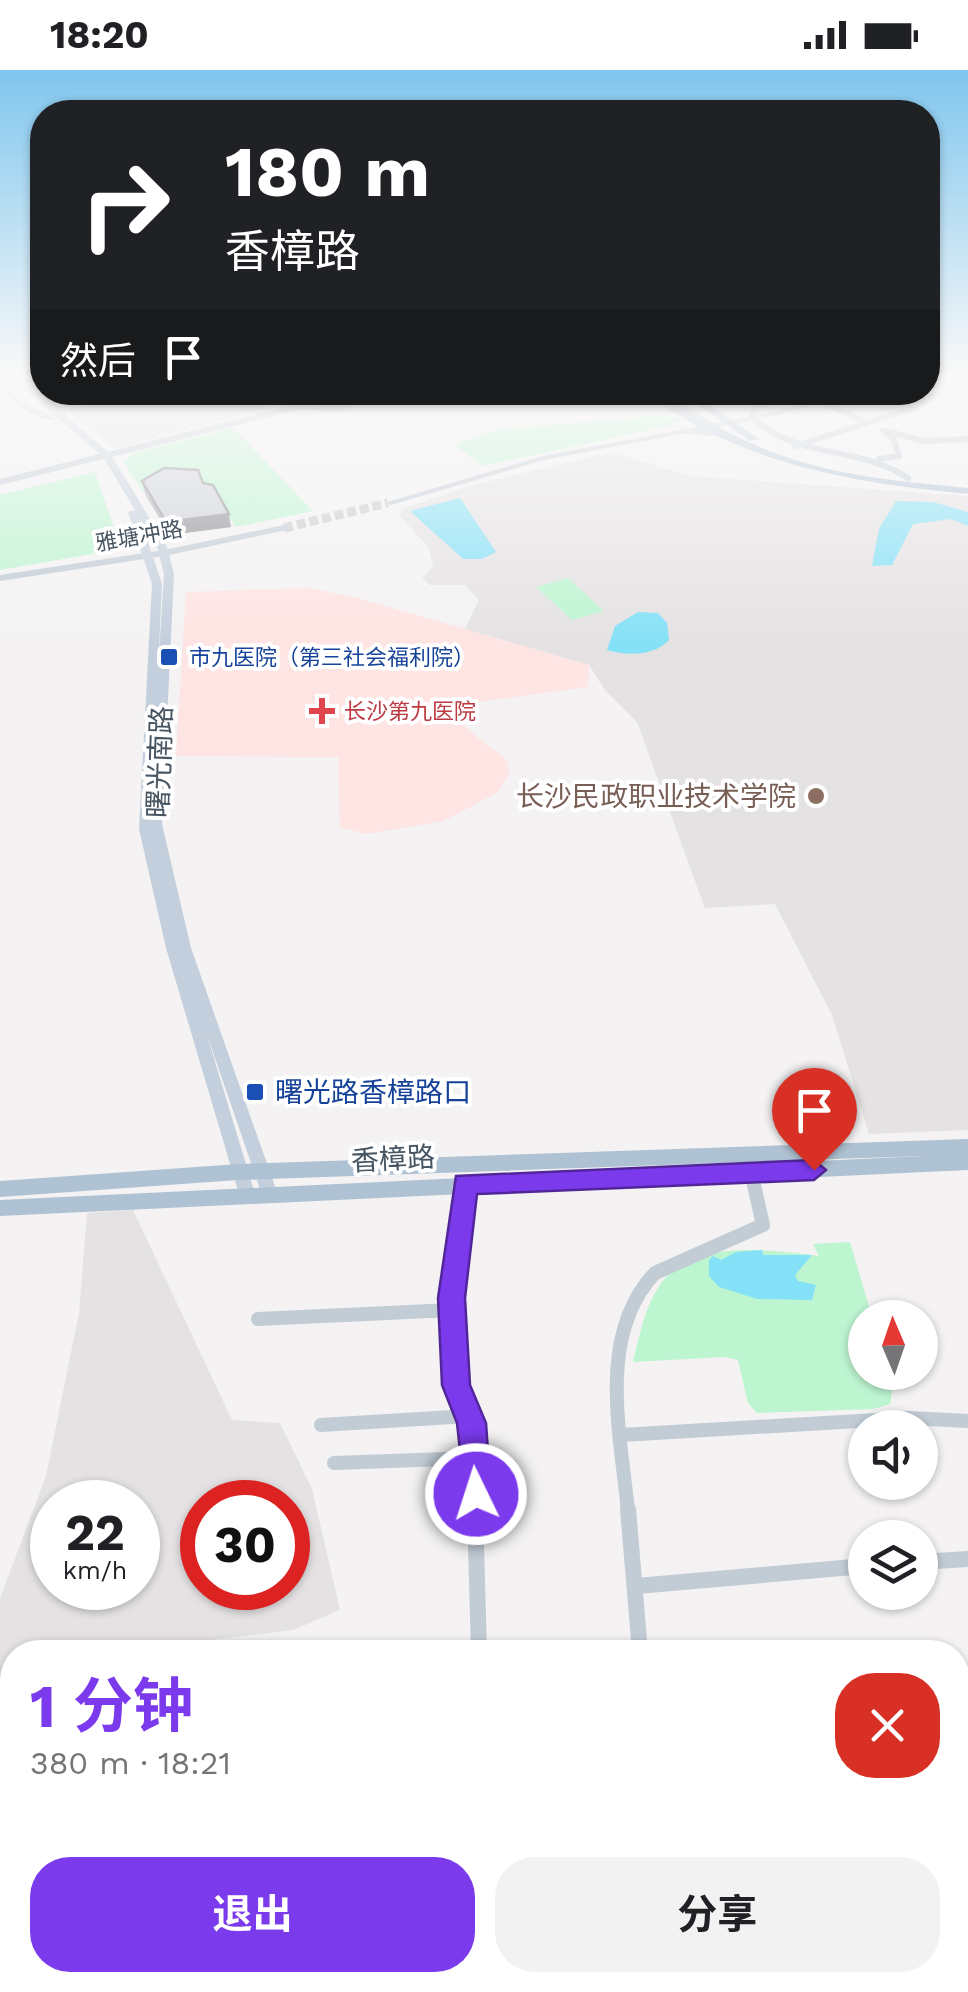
<!DOCTYPE html>
<html lang="zh">
<meta charset="utf-8">
<style>
:root{--surface:#fff;--page:#f2f2f2;--text:#202124;--muted:#757577;--accent:#7c3aed}
body{margin:0;font-family:"Work Sans","Noto Sans SC",sans-serif;background:var(--page);color:var(--text);height:100vh;display:flex;flex-direction:column;font-size:38px;white-space:nowrap}
*{box-sizing:border-box;margin:0}
p{font-size:32px;color:var(--muted)}
.icon{flex:none;width:55px;height:55px;fill:none;stroke:currentColor;stroke-width:2;stroke-linecap:round;stroke-linejoin:round}
.map{position:relative;flex:1;overflow:hidden}
.sheet{position:absolute;left:0px;top:1570px;width:970px;height:352px;display:flex;flex-direction:column;background:var(--surface);border-radius:40px 40px 0 0;box-shadow:0 2px 8px #0004}
.sheet>*{flex:none}
.hud{position:absolute;left:30px;top:30px;width:910px;height:305px;border-radius:40px;box-shadow:0 2px 8px #0004;background:#202124;color:#fff;overflow:hidden}
.needle{width:65px;rotate:358deg}
.fabs{position:absolute;left:848px;top:1230px;display:grid;gap:20px}
.fabs a{display:grid;place-items:center;width:90px;height:90px;border-radius:50%;background:var(--surface);box-shadow:0 2px 8px #0004;font-size:50px}
.speed{position:absolute;left:30px;top:1410px;display:flex;gap:20px;font-size:50px;font-weight:700;text-align:center}
.speed>*{display:grid;place-content:center;width:130px;height:130px;border-radius:50%;background:var(--surface);box-shadow:0 2px 8px #0004;line-height:1}
.speed small{font-size:25px;font-weight:400}
.speed .limit{border:15px solid #d22;background:#fff;color:#111}
.pin{position:absolute;display:grid;place-items:center;width:85px;height:85px;color:#fff;margin:-102px -42px;border-radius:50% 50% 50% 0;rotate:-45deg;box-shadow:0 0 10px #0007}
.pin .icon{rotate:45deg}
.me{position:absolute;width:110px;margin:-55px;rotate:356deg;stroke-linejoin:round;filter:drop-shadow(0 0 8px #0008)}
.turn{display:flex;align-items:center;gap:35px;height:210px;padding:0 30px;font-size:45px}
.turn .icon{width:130px;height:130px;stroke-width:2.5}
.turn b{display:block;font-size:70px;line-height:85px}
.then{display:flex;align-items:center;height:95px;padding:0 30px;background:#0003;gap:20px;font-size:38px}
.round{display:grid;place-items:center;flex:none;width:105px;height:105px;border-radius:40px;background:var(--page)}
.head{display:flex;align-items:center;justify-content:space-between;height:170px;padding:0 30px}
h1{font-size:60px;font-weight:700;line-height:75px;color:var(--accent)}
.button{display:flex;gap:20px;margin-top:auto;padding:20px 30px}
.button a{flex:1;height:115px;border-radius:40px;background:var(--accent);color:#fff;font-size:40px;font-weight:700;line-height:115px;text-align:center}
.button a+a{background:var(--page);color:var(--text)}
.status{display:flex;justify-content:space-between;align-items:center;height:70px;padding:0 50px;background:var(--surface);direction:ltr}
.status svg{height:28px;fill:currentColor}
.map>svg:first-child{display:block}
</style>
<div class="status"><b>18:20</b><svg viewBox="0 0 49 12"><path d="M0 12V9h3v3zM5 12V6h3v6zM10 12V3h3v9zM15 12V0h3v12zM26 1h20v11H26zM47 4h2v5h-2z"/></svg></div>
<div class="map">
<svg width="968" height="1922" viewBox="0 0 968 1922">
<rect width="100%" height="100%" fill="#f4f2f2"/>
<!-- education -->
<path fill="#e5e2e4" fill-rule="evenodd" d="M135 322 255 323 277 335 113 379 67 340Z
M611 382 691 406 968 426V1060L869 1064 832 945 775 834 705 838 637 652 605 620 589 595 465 559 479 530 465 515H430L422 508 433 496 429 478 400 446 402 439 473 415Z
M133 1140 232 1350 280 1353 312 1419 340 1540 293 1560 111 1582H12V1627L0 1629V1528L46 1406 79 1243 87 1143ZM138 1432V1518H52V1432ZM288 1432V1518H202V1432Z
M958 1598H968V1922H854L852 1910H958Z"/>
<!-- medical -->
<path fill="#fee4e2" d="M309 518 354 527 589 595 588 617 477 632 456 650 507 690 509 704 497 723 443 751 366 764 340 757 338 687 176 686 186 522Z"/>
<!-- green -->
<path fill="#bdf5d1" d="M658 346 680 349 669 356 483 396 455 375 499 359Z
M233 358 313 441 236 457 206 412 166 409 143 421 123 391 136 382Z
M95 402 121 479 0 500V425Z
M568 508 604 541 572 550 536 517Z
M850 1172 872 1247 865 1248V1302L887 1303 892 1321 890 1334 873 1339 757 1343 748 1333 738 1290 725 1287 633 1292C639 1267 644 1240 658 1218 689 1167 771 1180 819 1186L813 1174Z"/>
<!-- water -->
<path fill="#85e1f7" d="M460 428 496 482 482 489H463L410 441Z
M896 431 933 432 968 442V456L951 449 913 454 892 495 872 496 879 459Z
M638 542 658 543 667 553 669 570C655 586 626 586 607 580L615 556Z
M762 1180 763 1185H812L795 1205 798 1211 816 1215 812 1230 757 1229 719 1217 709 1206V1190L713 1186 721 1190 736 1182Z"/>
<g fill="none" stroke-linecap="round" stroke-linejoin="round">
<!-- tertiary-tunnel -->
<path stroke="#c9cbce" stroke-width="9" stroke-dasharray="9 4" stroke-linecap="butt" d="M284 458 388 433"/>
<!-- minor-far2 -->
<path stroke="#c1ccd5" stroke-width="6" d="M805 322 756 336 752 347C797 390 858 375 908 408
M803 323 865 352
M795 376 911 339 968 307
M879 389 899 386 893 368 883 360 923 371 968 369
M0 412 301 336 340 339 367 322"/>
<!-- minor-far1 -->
<path stroke="#c1ccd5" stroke-width="14" d="M465 1114 451 1228 456 1315 472 1353 475 1442
M258 1249 452 1240
M321 1355 469 1346
M622 1365 909 1348 968 1351
M334 1393 474 1388
M628 1442C621 1365 596 1265 655 1203L763 1155 747 1084"/>
<!-- minor -->
<path stroke="#c1ccd5" stroke-width="16" d="M475 1439 479 1582
M628 1439 640 1582
M920 1492 968 1489
M637 1516 865 1496
M478 1922 480 1910"/>
<!-- tertiary -->
<path fill="#c1ccd5" fill-rule="evenodd" d="M21 306H28L66 344V348H60Z
M0 313 23 332 57 349C38 353 14 333 0 319Z
M835 322H847L775 346 544 390 391 435 384 433 543 386 774 342Z
M284 455 287 456V460L164 486 0 511V505L164 480Z"/>
<!-- secondary -->
<path fill="#c3cfdc" fill-rule="evenodd" d="M9 306H17L110 383 167 477 174 504 162 754 191 878 277 1122 275 1127 269 1129 263 1127 261 1122 206 962 255 1124 253 1129 247 1131 241 1129 239 1124 166 878 139 759 152 514 128 442 135 440 103 387ZM140 448 157 477 164 504 158 599 162 514Z
M655 322H665L722 359 725 364 721 367 681 363V359L684 358 713 361Z"/>
<!-- primary -->
<path fill="#afc2d3" fill-rule="evenodd" d="M644 322H657C704 351 752 378 805 393 858 408 914 413 968 418V424C853 413 739 394 644 322Z
M679 322H691L759 369 750 371Z
M968 1069V1100L0 1146V1130L922 1086 238 1110 0 1127V1111L238 1094Z"/>
</g>
<!-- wall -->
<path fill="#b0b4ba" d="M142 411 203 413 231 457 169 465 145 424Z"/>
<!-- shaded-wall -->
<path fill="#909297" d="M229 444 231 457 169 465 166 452Z"/>
<!-- building -->
<path fill="#cdd1d8" stroke="#909297" stroke-width="2.5" d="M164 398 198 400 203 413 213 415 229 444 166 452 142 411Z"/>
<!-- sky -->
<linearGradient id="sky" x2="0" y2="1"><stop stop-color="#80c6ee"/><stop offset="0.53" stop-color="#faf9f9"/><stop offset="1" stop-color="#faf9f9" stop-opacity="0"/></linearGradient>
<rect width="968" height="575" fill="url(#sky)"/>
<!-- route -->
<path fill="#7c3aed" stroke="#51269a" stroke-width="2.5" d="M814 1090 826 1100 814 1110 477 1124 465 1228 470 1315 486 1353 491 1424 487 1435 476 1440 466 1435 457 1353 442 1315 438 1228 456 1106Z"/>
<!-- markers -->
<g fill="#1a4fb4" stroke="#fff" stroke-width="4">
<rect x="159" y="577" width="20" height="20" rx="5"/>
<rect x="245" y="1012" width="20" height="20" rx="5"/>
</g>
<path fill="#e0444e" stroke="#fff" stroke-width="4" d="M317 626h10v10h10v10h-10v10h-10v-10h-10v-10h10z"/>
<circle fill="#8d6e63" stroke="#fff" stroke-width="4" cx="816" cy="726" r="10"/>
<g text-anchor="middle" dominant-baseline="central" stroke-width="8" stroke-linejoin="round" paint-order="stroke">
<!-- far-street labels -->
<g font-size="22" fill="#475662" stroke="#fff">
<text transform="translate(139 466) rotate(-10)">雅塘冲路</text>
</g>
<!-- far-transit labels -->
<g font-size="22" fill="#164399" stroke="#fff" text-anchor="start">
<text x="189" y="587">市九医院（第三社会福利院）</text>
</g>
<!-- far-health labels -->
<g font-size="22" fill="#be3a42" stroke="#fff" text-anchor="start">
<text x="344" y="641">长沙第九医院</text>
</g>
<!-- street labels -->
<g font-size="28" fill="#475662" stroke="#fff">
<text transform="translate(160 692) rotate(-88)">曙光南路</text>
<text transform="translate(393 1089) rotate(-3)">香樟路</text>
</g>
<!-- education labels -->
<g font-size="28" fill="#785e54" stroke="#fff" text-anchor="end">
<text x="796" y="726">长沙民政职业技术学院</text>
</g>
<!-- transit labels -->
<g font-size="28" fill="#164399" stroke="#fff" text-anchor="start">
<text x="275" y="1022">曙光路香樟路口</text>
</g>
</g>
</svg>
<div class="fabs">
<a><svg class="needle" viewBox="-14 -14 28 28"><path d="M0-13l5 13h-10z" fill="#e53935"/><path d="M0 13l5-13h-10z" fill="#757577"/></svg></a>
<a><svg class="icon" aria-label="sound" viewBox="0 0 24 24"><path d="M4 9h4l5-4v14l-5-4H4zM17 9q2 3 0 6"/></svg></a>
<a><svg class="icon" aria-label="layers" viewBox="0 0 24 24"><path d="M12 4l9 5-9 5-9-5zM3 14l9 5 9-5"/></svg></a>
</div>
<div class="speed"><div>22<small>km/h</small></div><div class="limit">30</div></div>
<div class="pin" style="left:814px;top:1100px;background:#d93025"><svg class="icon" aria-label="arrive" viewBox="0 0 24 24"><path d="M6 21V4h12l-3 4 3 4H6"/></svg></div>
<svg class="me" style="left:476px;top:1424px" viewBox="-20 -20 40 40"><circle r="17" fill="#7c3aed" stroke="#fff" stroke-width="3"/><path d="M0-11L8 9 0 5-8 9z" fill="#fff"/></svg>
<div class="hud">
<div class="turn"><svg class="icon" aria-label="right" viewBox="0 0 24 24"><path d="M7 20v-9h11M14 6l5 5-5 5"/></svg><div><b>180 m</b>香樟路</div></div>
<div class="then">然后<svg class="icon" aria-label="arrive" viewBox="0 0 24 24"><path d="M6 21V4h12l-3 4 3 4H6"/></svg></div>
</div>
<section class="sheet">
<div class="head"><div><h1>1 分钟</h1><p>380 m · 18:21</p></div><a class="round" style="background:#d93025;color:#fff"><svg class="icon" aria-label="close" viewBox="0 0 24 24"><path d="M6 6l12 12M18 6L6 18"/></svg></a></div>
<div class="button"><a>退出</a><a>分享</a></div>
</section>
</div>
